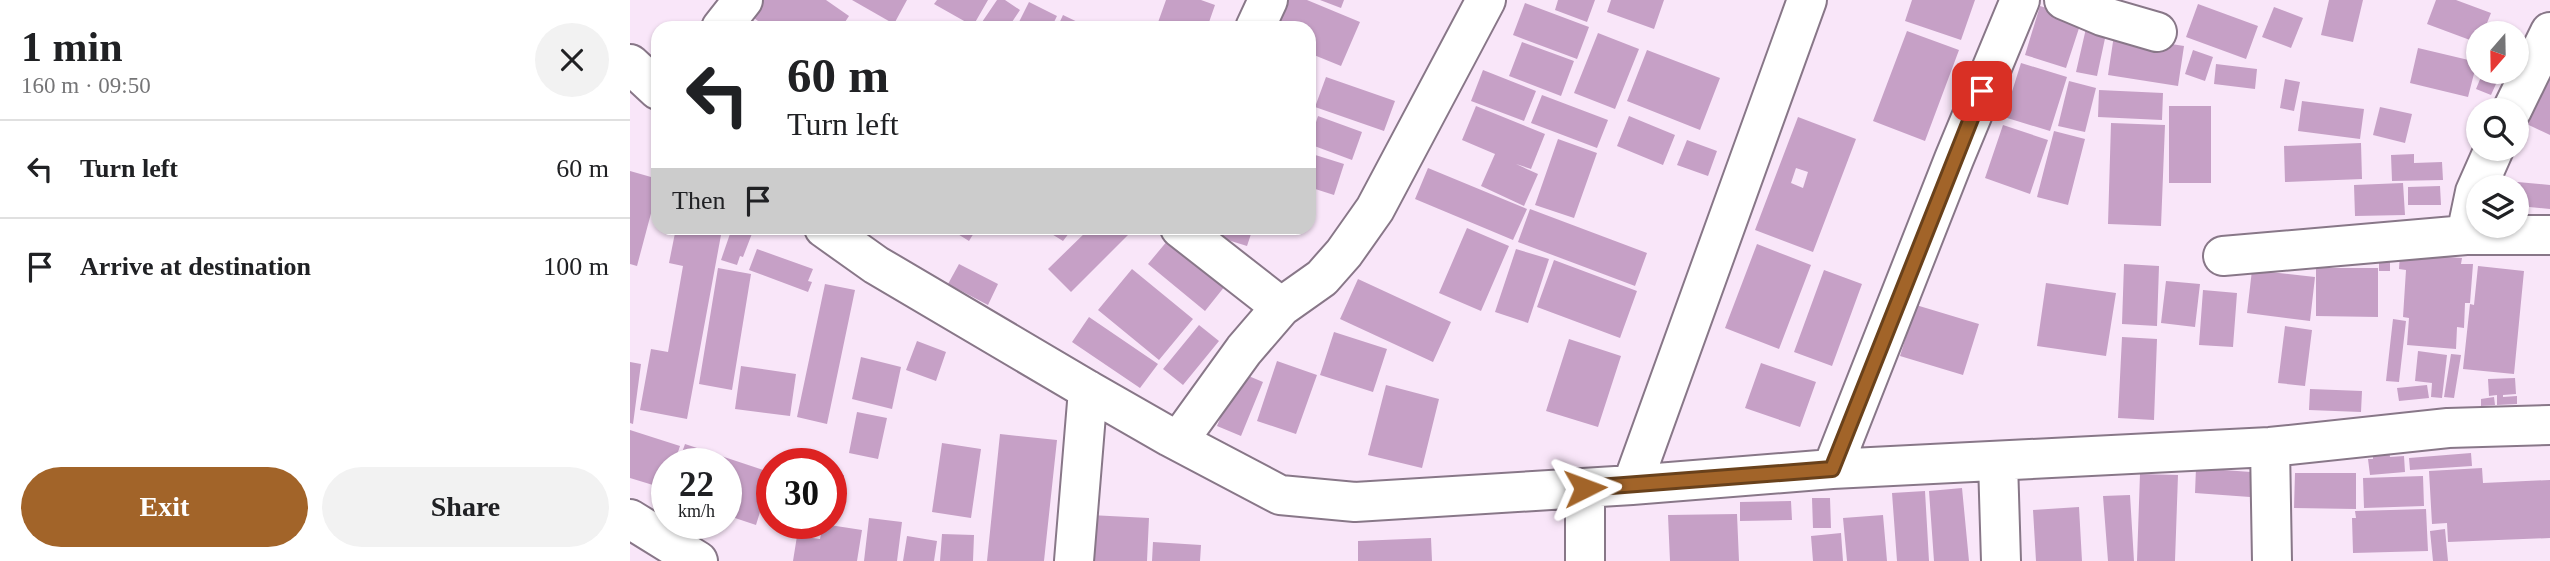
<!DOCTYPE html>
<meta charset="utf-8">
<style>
:root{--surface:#fff;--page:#f2f2f2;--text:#202124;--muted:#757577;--line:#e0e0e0;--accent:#a26429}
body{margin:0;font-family:Georgia,serif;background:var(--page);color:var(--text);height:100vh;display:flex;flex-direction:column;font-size:26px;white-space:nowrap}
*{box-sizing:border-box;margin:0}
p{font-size:23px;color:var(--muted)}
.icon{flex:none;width:38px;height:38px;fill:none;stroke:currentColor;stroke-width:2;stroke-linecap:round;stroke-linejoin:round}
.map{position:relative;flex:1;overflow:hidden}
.sheet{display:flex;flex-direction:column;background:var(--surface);width:630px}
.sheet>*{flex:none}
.guide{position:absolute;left:21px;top:21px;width:665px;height:214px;border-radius:21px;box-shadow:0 2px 5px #0004;background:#fff;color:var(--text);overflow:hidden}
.needle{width:46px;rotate:200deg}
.fabs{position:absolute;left:1836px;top:21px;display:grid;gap:14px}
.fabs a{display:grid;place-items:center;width:63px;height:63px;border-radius:50%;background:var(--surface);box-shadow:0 2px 5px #0004;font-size:35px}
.speed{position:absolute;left:21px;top:448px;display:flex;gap:14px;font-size:35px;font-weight:700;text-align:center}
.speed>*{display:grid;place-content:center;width:91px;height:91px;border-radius:50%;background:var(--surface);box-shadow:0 2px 5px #0004;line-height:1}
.speed small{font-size:18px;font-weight:400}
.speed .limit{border:10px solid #d22;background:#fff;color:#111}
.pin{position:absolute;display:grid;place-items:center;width:60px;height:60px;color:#fff;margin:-30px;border-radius:14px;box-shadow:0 4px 10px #0006}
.me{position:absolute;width:77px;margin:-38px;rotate:87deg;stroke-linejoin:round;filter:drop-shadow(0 0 5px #0008)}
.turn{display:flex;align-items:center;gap:24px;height:147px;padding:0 21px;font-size:32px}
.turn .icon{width:91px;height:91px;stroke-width:2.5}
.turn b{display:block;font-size:49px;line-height:60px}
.then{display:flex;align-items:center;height:66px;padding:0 21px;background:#0003;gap:14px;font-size:26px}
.round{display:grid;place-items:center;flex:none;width:74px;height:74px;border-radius:37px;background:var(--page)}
.summary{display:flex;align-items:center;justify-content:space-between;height:119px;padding:0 21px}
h1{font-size:42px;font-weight:800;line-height:52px}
.button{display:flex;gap:14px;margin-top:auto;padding:14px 21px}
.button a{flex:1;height:80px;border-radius:42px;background:var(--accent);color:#fff;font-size:28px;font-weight:800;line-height:80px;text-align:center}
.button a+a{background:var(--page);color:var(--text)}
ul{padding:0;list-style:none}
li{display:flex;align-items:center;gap:21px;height:98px;padding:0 21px;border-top:2px solid var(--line)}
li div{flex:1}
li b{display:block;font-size:26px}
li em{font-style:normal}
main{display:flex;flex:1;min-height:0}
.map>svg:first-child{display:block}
</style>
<main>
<section class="sheet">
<div class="summary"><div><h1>1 min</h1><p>160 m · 09:50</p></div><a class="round"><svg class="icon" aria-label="close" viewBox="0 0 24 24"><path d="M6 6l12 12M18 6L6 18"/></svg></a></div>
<ul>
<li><svg class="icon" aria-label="left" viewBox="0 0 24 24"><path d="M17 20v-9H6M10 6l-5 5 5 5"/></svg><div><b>Turn left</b></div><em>60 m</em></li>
<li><svg class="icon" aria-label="arrive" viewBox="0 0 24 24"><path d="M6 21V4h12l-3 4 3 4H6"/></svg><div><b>Arrive at destination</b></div><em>100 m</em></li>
</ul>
<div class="button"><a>Exit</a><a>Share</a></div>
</section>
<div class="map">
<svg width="1920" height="561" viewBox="0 0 1920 561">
<rect width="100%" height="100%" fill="#f9e6f9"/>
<!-- building -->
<path fill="#c6a0c6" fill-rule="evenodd" d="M132 0H196L219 16 211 28H166L160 24 158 28H138L121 16Z
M222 0H277L264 24Z
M307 0H358L343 26 304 4Z
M367 0H375L390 10 378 28H348Z
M536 0H571L585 5 577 28H526Z
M658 0H677L730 22 711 66 679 53V28H647Z
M690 0H714L711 8Z
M928 0H965L957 22 925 10Z
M981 0H1034L1024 29 977 12Z
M1282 0H1345L1331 40 1275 21Z
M1699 0H1733L1723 42 1691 35Z
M1806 0H1826L1861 13 1853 33H1848V43L1797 24Z
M399 2 427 16 421 28H386Z
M895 3 959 27 947 59 883 35Z
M1568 4 1628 26 1616 59 1556 37Z
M1410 6 1452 19 1436 68 1395 55Z
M1644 7 1673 18 1661 48 1632 37Z
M433 15 460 28H427Z
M1457 24 1477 29 1467 76 1446 72Z
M1277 31 1329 50 1295 141 1243 121Z
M968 33 1009 49 985 109 944 93Z
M1484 35 1554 46 1548 86 1478 75Z
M892 42 944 61 931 96 879 76Z
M1788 48 1847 62 1838 97 1780 83Z
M1017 50 1090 78 1070 130 997 101Z
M1563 50 1583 57 1575 81 1555 74Z
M1391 63 1437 77 1420 131 1374 117Z
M1586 64 1627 69 1625 89 1584 84Z
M853 70 906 91 894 121 841 101Z
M1920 71V135L1886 119Z
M1853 72 1870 75 1861 95 1846 89Z
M696 77 765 101 754 131 685 107Z
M1655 79 1670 82 1664 111 1650 108Z
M1439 81 1466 88 1455 132 1428 126Z
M1469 90 1533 93 1532 120 1468 117Z
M912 95 978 120 967 148 901 123Z
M1672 101 1734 109 1730 139 1668 131Z
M846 106 915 134 901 169 886 164 908 174 894 206 851 186 865 154 832 140Z
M1539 106H1581V183H1539Z
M1750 107 1782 114 1775 143 1743 135Z
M688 116 732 132 722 160 679 144Z
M999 116 1045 135 1033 165 987 146Z
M1168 117 1226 139 1183 252 1125 230ZM1166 168 1178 172 1173 188 1161 183Z
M1481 123 1535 125 1531 226 1478 224Z
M1373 125 1418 140 1400 194 1355 178Z
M1424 131 1455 139 1438 205 1407 197Z
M928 139 967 153 944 218 905 205Z
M1057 140 1087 151 1078 176 1047 165Z
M1731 143 1732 179 1655 182 1654 146Z
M679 153 714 164 704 195 679 187Z
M1784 154V163L1812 162 1813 180 1762 181 1761 155Z
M798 168 897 209 883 240 785 199Z
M0 171 28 179V187L7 266 0 264Z
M1866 180 1920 185V209L1889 206 1886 212V187H1865Z
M1773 183 1775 215 1725 216 1724 185Z
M1810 186 1811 205H1778V187Z
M900 209 1017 253 1005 286 888 242Z
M46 228 91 235 57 419 10 410 21 349 38 352 53 266 39 263Z
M102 228H114L123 231 113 257 110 256 107 265 91 260Z
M318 228H347L339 241Z
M412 228H443L433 241Z
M460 228H505L441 292 418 269Z
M570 228H623L617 246 569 231Z
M837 228 879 246 851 311 809 293Z
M538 240 595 286 575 311 518 264Z
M1127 244 1181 265 1149 349 1095 328Z
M127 249 183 269 178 281 182 282 178 292 119 270Z
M886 249 919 259 898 323 865 312Z
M1770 254 1832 258 1831 264H1843L1840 303H1835L1834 328 1827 327 1826 349 1777 345 1779 318 1773 317 1776 270 1769 269Z
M924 260 1007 291 990 338 907 307Z
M1749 260H1760V271H1749Z
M329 264 368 284 358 305 318 284Z
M1494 264 1529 266 1527 326 1492 324Z
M1848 266 1894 271 1884 374 1833 369 1840 304 1844 305Z
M88 268 121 274 102 390 69 384Z
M1686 268H1748V317L1686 316Z
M502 269 563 319 529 360 468 310Z
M1194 270 1232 284 1202 366 1164 352Z
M1622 270 1685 277 1680 321 1617 313Z
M728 279 821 322 803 362 710 319Z
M1536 281 1570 284 1565 327 1531 323Z
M1416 283 1486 293 1476 356 1407 346Z
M195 284 225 290 197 424 167 417Z
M1573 290 1607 293 1603 347 1569 345Z
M1286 305 1349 324 1333 375 1270 356Z
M459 317 528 364 510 388 442 342Z
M1763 319 1776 321 1769 382 1756 381Z
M569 325 589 341 553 385 533 369Z
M1655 326 1682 330 1675 386 1648 383Z
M704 332 757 349 743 392 690 375Z
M1492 337 1527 339 1524 420 1488 418Z
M939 339 991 356 968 427 916 411Z
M287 341 316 352 306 381 276 370Z
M1788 351 1817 355 1812 398 1801 397 1802 383 1785 381Z
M1821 354 1831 355 1824 398 1814 397Z
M231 357 271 367 262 409 222 399Z
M647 361 687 375 666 434 627 421Z
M0 362 11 364 3 424 0 423Z
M1131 363 1186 382 1170 427 1115 408Z
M111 366 166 374 160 416 105 409Z
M609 372 633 382 611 436 587 426Z
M1885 378 1886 394 1873 395V397L1887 396V404L1867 405V395L1859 396 1858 379Z
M756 385 809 399 792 468 738 455Z
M1797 385 1799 398 1769 401 1767 388Z
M1680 389 1732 391 1731 412 1679 410Z
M1864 397 1865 405 1851 406V399Z
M227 412 257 418 248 459 219 453Z
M0 430 50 446 44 464H37L36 489 0 478Z
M370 434 427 440 414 561H357Z
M312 443 351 449 341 518 302 512Z
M55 444 142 473 126 525 96 515V464H48Z
M1759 448 1760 457 1774 456 1775 472 1740 475 1738 459H1743V449Z
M159 450 182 459 181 464H154Z
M1841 453 1842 466 1780 470 1779 458Z
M1566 468 1621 472 1620 497 1565 493Z
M1852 468 1853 483 1920 480V538L1818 542 1817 523 1802 524 1799 471Z
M201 473 214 475 207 518 201 517Z
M1665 473H1726V509L1664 508Z
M1510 474 1548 475 1545 561H1507Z
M1793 476 1794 506 1734 508 1733 478Z
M1332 488 1339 561H1304L1299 491Z
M1295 491 1299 561H1267L1262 493Z
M1500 495 1504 561H1478L1473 496Z
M1182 498H1200L1201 528H1183Z
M1161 501 1162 520 1110 521V502Z
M1449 507 1452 561H1406L1403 510Z
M1796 509 1798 551 1723 553 1722 518H1726L1725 511Z
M1107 514 1109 561H1040L1038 515Z
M460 515 519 518 517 561H458Z
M1253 515 1257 561H1217L1213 518Z
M239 518 272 522 267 561H234Z
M175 523H190L188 534 173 532Z
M193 524 232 530 227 561H163L167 536 190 539Z
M1815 529 1818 561H1803L1800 531Z
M1211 533 1213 561H1183L1181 536Z
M312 534 344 535 343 561H310Z
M277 536 307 541 304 561H273Z
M801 538 802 561H728V541Z
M523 542 571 545 570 561H522Z"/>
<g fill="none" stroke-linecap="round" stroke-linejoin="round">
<!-- minor casing -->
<g stroke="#878" stroke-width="42">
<path id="minor" d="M1434 0 1472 16 1527 32
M91 28 113 0
M625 28 638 0
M0 64 28 90
M1882 110 1920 32
M194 228 246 265 458 390 540 437 650 495 725 502 1002 485 1202 469 1640 447 1818 428 1920 425
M550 228 651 307
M1836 235 1845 192 1864 149
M1593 256 1836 235H1920
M549 440 614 350 651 307 692 278 714 253 745 209 856 0
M1640 447 1642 561
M1368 462 1371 561
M1202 469 1324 159 1390 0
M1002 485 1177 0
M0 519 68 561
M444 561 458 390
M955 561V488"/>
</g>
<!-- minor -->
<use href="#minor" stroke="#fff" stroke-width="38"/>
</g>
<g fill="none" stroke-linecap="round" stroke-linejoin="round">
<!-- route casing -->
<g stroke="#69411b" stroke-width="18">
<path id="route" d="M955 488 1202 469 1352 91"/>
</g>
<!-- route -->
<use href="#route" stroke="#a26429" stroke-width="12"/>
</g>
</svg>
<div class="fabs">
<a><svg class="needle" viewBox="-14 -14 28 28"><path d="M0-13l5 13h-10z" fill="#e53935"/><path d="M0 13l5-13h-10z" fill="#757577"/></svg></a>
<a><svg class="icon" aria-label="search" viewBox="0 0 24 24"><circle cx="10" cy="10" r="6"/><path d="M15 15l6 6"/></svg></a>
<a><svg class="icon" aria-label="layers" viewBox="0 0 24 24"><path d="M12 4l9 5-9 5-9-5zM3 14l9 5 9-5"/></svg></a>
</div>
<div class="speed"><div>22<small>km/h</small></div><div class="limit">30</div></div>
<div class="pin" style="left:1352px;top:91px;background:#d93025"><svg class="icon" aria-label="arrive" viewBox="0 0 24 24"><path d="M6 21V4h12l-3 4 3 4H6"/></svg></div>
<svg class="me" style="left:955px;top:488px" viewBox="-20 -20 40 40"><path d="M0-17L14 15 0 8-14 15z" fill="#a26429" stroke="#fff" stroke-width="4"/></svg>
<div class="guide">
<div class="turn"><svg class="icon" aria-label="left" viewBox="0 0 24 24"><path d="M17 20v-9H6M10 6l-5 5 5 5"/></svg><div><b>60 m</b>Turn left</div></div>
<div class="then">Then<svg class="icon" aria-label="arrive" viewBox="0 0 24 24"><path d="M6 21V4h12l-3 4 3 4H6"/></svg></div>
</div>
</div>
</main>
